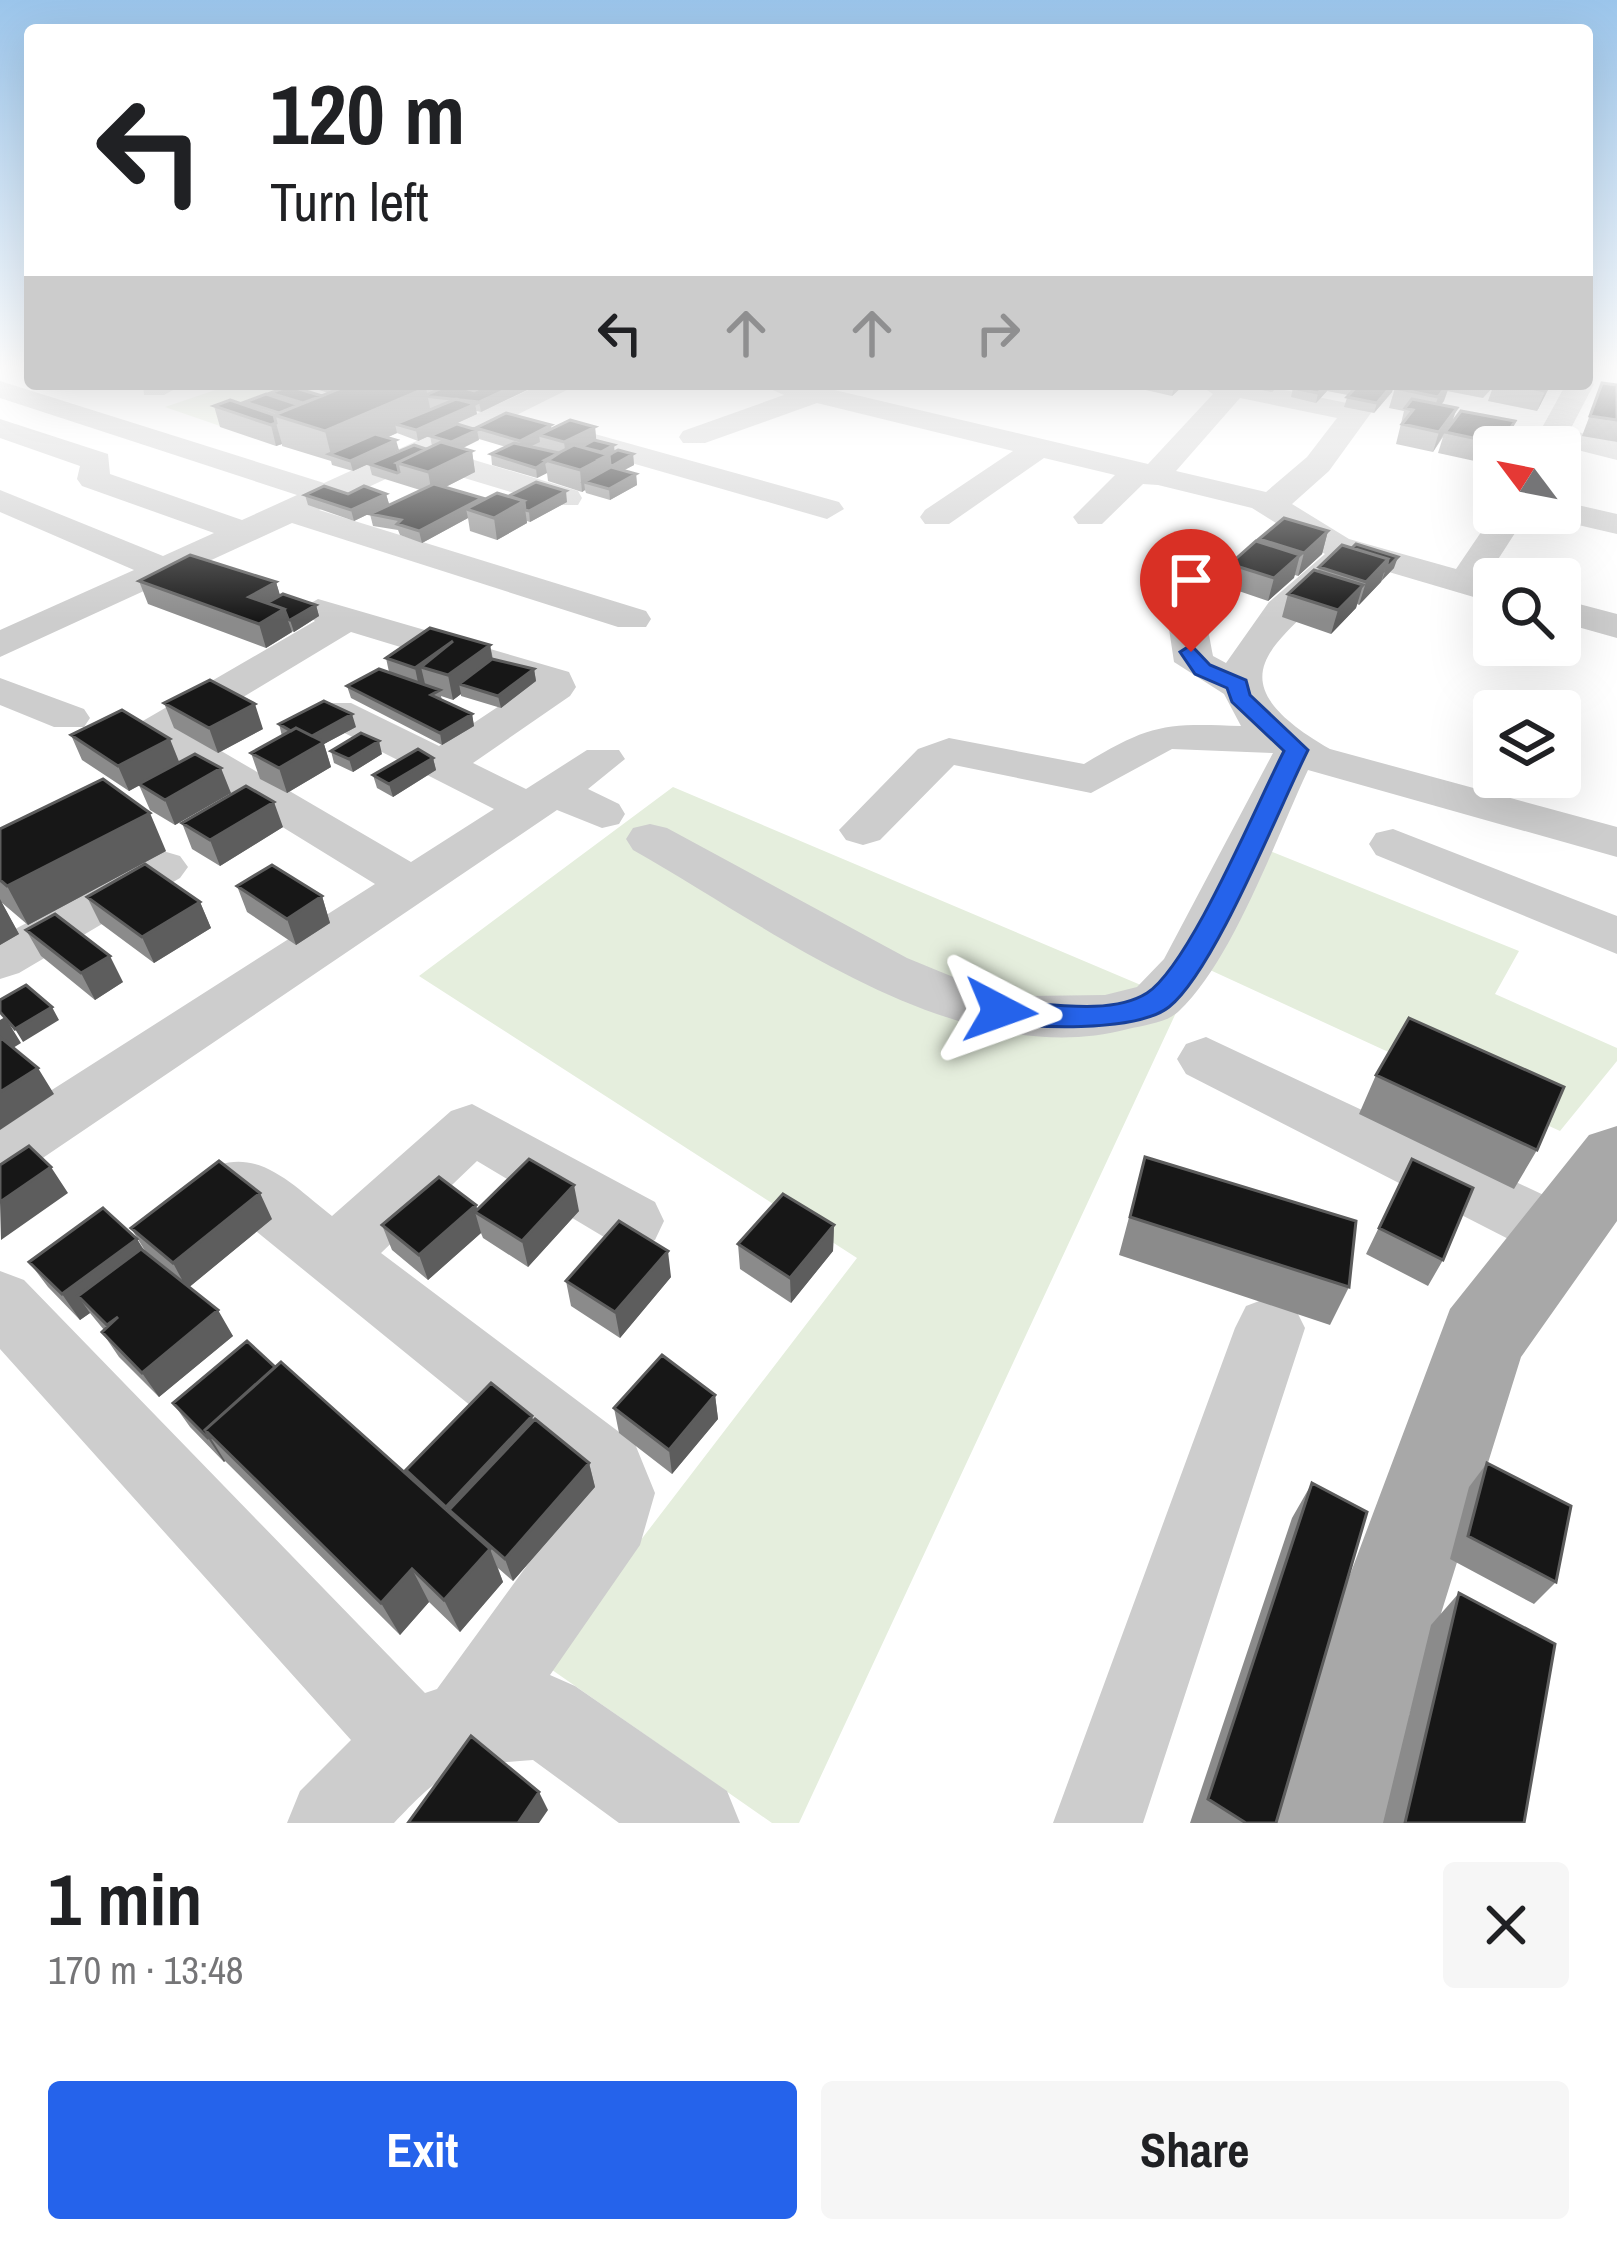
<!DOCTYPE html>
<meta charset="utf-8">
<style>
:root{--surface:#fff;--page:#f6f6f6;--text:#202124;--muted:#757577;--accent:#2563eb}
body{margin:0;font-family:"Archivo Narrow",sans-serif;background:var(--page);color:var(--text);height:100vh;display:flex;flex-direction:column;font-size:45px;white-space:nowrap}
*{box-sizing:border-box;margin:0}
p{font-size:39px;color:var(--muted)}
.icon{flex:none;width:66px;height:66px;fill:none;stroke:currentColor;stroke-width:2;stroke-linecap:round;stroke-linejoin:round}
.map{position:relative;height:1823px;overflow:hidden}
.drawer{display:flex;flex-direction:column;background:var(--surface);flex:1}
.drawer>*{flex:none}
.guide{position:absolute;left:24px;top:24px;width:1569px;height:366px;border-radius:12px;box-shadow:0 12px 48px #0002;background:#fff;color:var(--text);overflow:hidden}
.needle{width:78px;rotate:302deg}
.fabs{position:absolute;left:1473px;top:426px;display:grid;gap:24px}
.fabs a{display:grid;place-items:center;width:108px;height:108px;border-radius:12px;background:var(--surface);box-shadow:0 12px 48px #0002;font-size:60px}
.pin{position:absolute;display:grid;place-items:center;width:102px;height:102px;color:#fff;margin:-123px -51px;border-radius:50% 50% 50% 0;rotate:-45deg;box-shadow:0 0 12px #0007}
.pin .icon{rotate:45deg}
.me{position:absolute;width:132px;margin:-66px;rotate:94deg;stroke-linejoin:round;filter:drop-shadow(0 0 9px #0008)}
.turn{display:flex;align-items:center;gap:42px;height:252px;padding:0 48px;font-size:54px}
.turn .icon{width:156px;height:156px;stroke-width:2.5}
.turn b{display:block;font-size:84px;line-height:102px}
.lanes{display:flex;align-items:center;height:114px;padding:0 48px;background:#0003;justify-content:center;gap:60px;direction:ltr}
.lanes .off{opacity:.35}
.round{display:grid;place-items:center;flex:none;width:126px;height:126px;border-radius:12px;background:var(--page)}
.head{display:flex;align-items:center;justify-content:space-between;height:204px;padding:0 48px}
h1{font-size:72px;font-weight:800;line-height:90px}
.cta{display:flex;gap:24px;margin-top:auto;padding:24px 48px}
.cta a{flex:1;height:138px;border-radius:12px;background:var(--accent);color:#fff;font-size:48px;font-weight:800;line-height:138px;text-align:center}
.cta a+a{background:var(--page);color:var(--text)}
.map>svg:first-child{display:block}
</style>
<div class="map">
<svg width="1617" height="1823" viewBox="0 0 1617 1823">
<rect width="100%" height="100%" fill="#fff"/>
<!-- green -->
<path fill="#e5eedd" d="M233 384H328L220 426 165 407Z
M673 787 1181 1002 799 1823H772L545 1665 857 1258 419 976Z
M1260 847 1519 951 1495 994 1617 1048V1061L1560 1131 1197 964Z"/>
<g fill="none" stroke-linecap="round" stroke-linejoin="round">
<!-- minor -->
<path fill="#cdcdcd" fill-rule="evenodd" d="M1587 377 1594 384 1570 430 1617 442V460L1542 441 1538 435 1566 384H1587Z
M0 381 324 483 542 384H579L444 451 578 491 582 498 578 505H554L418 464 319 510 646 611 651 619 646 627H618L292 523 0 657V630L134 570 0 512V490L163 556 214 533 82 486 77 479 80 466 0 438V419L108 454 110 474 242 520 297 495 0 398Z
M143 384H184L164 395H144Z
M759 384H809L1148 464 1213 394 1198 384H1255L1366 407 1371 413 1329 471 1292 504 1349 539 1456 569 1494 513H1528L1486 578 1494 580V603L1355 562C1297 637 1193 670 1330 749L1617 827V857L1308 770C1276 838 1232 962 1179 1011 1167 1023 1144 1025 1128 1029 959 1074 773 929 633 850L626 839 633 828 650 824 667 828 907 958 980 988 1028 996 1105 995 1137 987 1164 959 1273 753 1172 749 1091 793 954 765 880 840 863 845 846 840 839 830 918 749 949 738 1084 764C1150 724 1165 723 1241 726L1224 694 1174 662 1166 609 1147 582 1165 571C1202 580 1207 624 1213 656L1226 663 1269 602 1325 554 1252 508 1158 485 1143 484 1102 524H1078L1073 517 1115 475 1044 458 949 524H925L920 517 925 510 1013 451 817 403 705 443H683L679 437 683 431 784 395ZM1240 398 1337 418 1307 457 1266 492 1176 471Z
M566 426 839 502 844 509 827 519 555 441 551 435Z
M1560 501 1617 514V534L1548 518 1545 513H1560Z
M318 599 569 672 576 687 570 696 473 763 526 789 587 750H619L625 759 588 789 619 804 625 814 619 824 602 828 557 810 22 1172 0 1179V1123L375 884 141 740 134 731 141 722 315 621 299 610ZM351 632 529 686 439 746 351 703H321L315 712 321 721 494 809 411 862 187 731Z
M1560 599 1617 614V638L1560 622Z
M0 678 84 709 90 718 84 727H54L0 705Z
M1393 829 1617 916V954L1376 855 1369 844 1376 833Z
M163 851 180 856 188 867 180 878 19 973 0 979V937Z
M1206 1037 1582 1213 1592 1233 1582 1253 1559 1261 1536 1253 1186 1074 1177 1059 1186 1044Z
M472 1104 655 1202 664 1221 655 1240 632 1248 609 1240 477 1161 381 1253 635 1444 655 1493 640 1545 550 1675 575 1686 727 1791 740 1823H619L533 1760C454 1766 449 1765 394 1823H287L300 1791 351 1740 0 1349V1271L24 1280 425 1693 437 1689 579 1494 219 1201 210 1183 219 1165C263 1150 298 1190 332 1216L451 1111Z
M1270 1297 1294 1306 1305 1328 1143 1823H1053L1235 1328 1246 1306Z"/>
<!-- major -->
<path fill="#a8a8a8" fill-rule="evenodd" d="M1617 1126V1221L1521 1357 1410 1713 1390 1823H1272L1298 1713 1450 1309 1589 1135Z"/>
</g>
<!-- wall -->
<path fill="#8b8b8b" d="M1602 383 1617 385V442L1582 436Z
M318 384H464L458 386 474 391 483 386 477 384H528L529 389 481 412 476 411 477 414 418 441 397 433 388 437 399 450 353 471 332 465 331 461 282 446V444L276 446 220 427 214 406H246L245 402 271 396 270 393 322 396 329 393 319 390Z
M812 384H844L835 389Z
M1120 384H1185L1172 396Z
M1231 384H1281L1272 392Z
M1298 384H1394L1392 392 1374 413 1344 407 1348 395 1327 391 1316 403 1291 397 1293 388Z
M1398 384H1551L1537 411 1488 401 1493 387 1483 398 1447 391 1441 405 1451 423 1515 421 1505 447H1494L1493 465 1438 453 1443 437 1433 452 1396 444 1404 411 1389 408 1395 388Z
M595 427 596 440 615 451 633 454 634 465 624 470 636 474 637 485 610 500 586 493 585 490 582 492 548 481 547 473 537 478 492 465 491 454 506 447 479 439 462 448 472 451 475 472 445 487 483 500 509 496 567 502 530 522 527 521V523L497 540 470 531 468 518 422 543 400 535 398 530 373 526 370 514 420 490 372 475 369 464 426 449 432 446 430 436 476 429Z
M348 494H386L389 504 354 521 308 505 305 495Z
M1328 531 1322 554 1298 576 1295 575 1268 601 1224 586 1230 564 1259 539Z
M1319 567 1394 568 1359 605 1357 604 1356 608 1331 634 1282 617 1288 594 1318 571Z
M139 581 276 582 280 596 316 605 319 616 294 632 291 631 292 632 266 648 148 604Z
M490 645 493 659 534 669 536 681 501 708 461 696V694L453 700 441 696 442 700 472 714 474 726 442 745 351 698 347 686 389 672 386 658Z
M164 703 263 729 218 753 174 728Z
M279 724 356 727 324 744 331 767 287 793 260 779 251 753 282 736Z
M71 735 180 762 231 793 175 825 150 810 139 785 129 791 82 760Z
M331 751 382 754 353 772 334 763Z
M433 758 436 770 393 797 377 788 373 775Z
M182 823 283 827 220 866 192 849Z
M0 829 166 851 28 925 1 902 19 934 0 945Z
M237 886 322 896 330 923 296 945 247 912Z
M87 897 200 902 211 928 154 963 100 923Z
M26 930 123 982 95 1000 41 956Z
M1376 1075 1537 1150 1514 1189 1359 1114Z
M1145 1157 1349 1287 1330 1325 1119 1255Z
M1412 1159 1443 1260 1428 1286 1366 1254Z
M476 1205 477 1210 579 1211 528 1267 483 1238 481 1233 428 1280 392 1250 382 1225Z
M272 1219 189 1287 233 1336 159 1397 119 1357 102 1332 104 1330 90 1313 80 1320 48 1287 29 1262 137 1239 147 1254 131 1228Z
M834 1225 833 1251 791 1303 740 1269 738 1244Z
M671 1277 620 1338 571 1306 566 1281Z
M275 1367 408 1475 406 1470 534 1421 589 1463 595 1487 513 1581 498 1568 503 1582 460 1632 429 1602 400 1635 225 1461 224 1462 190 1427 173 1403Z
M715 1395 718 1419 672 1474 619 1433 614 1408Z
M1487 1463 1556 1582 1534 1604 1450 1559 1469 1487Z
M1312 1483 1276 1823H1190L1292 1518Z
M1459 1593 1524 1823H1383L1431 1625Z"/>
<!-- shaded-wall -->
<path fill="#5d5d5d" d="M439 384H464L435 396 433 386Z
M518 384H528L529 389 481 412 479 402Z
M1176 384H1185L1172 396 1174 386Z
M1327 384H1329L1327 391 1316 403 1318 393Z
M1394 384 1392 392 1374 413 1377 403Z
M1450 384 1444 401 1432 417 1438 397Z
M1549 384H1551L1537 411 1545 391Z
M426 388 432 418 395 424 397 433 342 458 331 455 325 431Z
M475 404 477 414 418 441 416 430Z
M1457 408 1450 428 1445 432 1433 452 1439 432Z
M1515 421 1508 442 1505 447H1500Z
M276 423 282 444 276 446 271 425Z
M551 425 552 436 539 435 540 442 521 451 520 441Z
M595 427 597 447 567 463 564 442Z
M477 430 479 440 453 453 451 442Z
M396 440 399 450 353 471 350 461Z
M614 445 615 456 609 459 611 476 584 482 585 490 582 492 580 470 591 458Z
M472 451 475 472 432 494 428 472Z
M633 454 634 465 613 476 612 466Z
M545 463 547 473 537 478 536 468Z
M636 474 637 485 610 500 609 489Z
M566 491 567 502 530 522 529 511Z
M386 494 389 504 354 521 351 510Z
M482 498 466 509 468 518 422 543 419 531Z
M524 501 527 523 497 540 494 518Z
M1328 531 1322 554 1298 576 1304 553Z
M1300 555 1294 578 1268 601 1274 578Z
M1398 557 1394 568 1382 580 1386 569Z
M1388 559 1381 582 1359 605 1366 582Z
M276 582 283 605 269 613 249 597Z
M1363 585 1356 608 1331 634 1338 610Z
M316 605 319 616 294 632 290 620Z
M284 609 292 632 266 648 259 624Z
M453 641 421 667 426 688 420 692 415 668Z
M490 645 494 669 459 684 461 694 453 700 448 675Z
M534 669 536 681 501 708 498 696Z
M255 704 263 729 218 753 209 728Z
M352 714 356 727 324 744 331 767 287 793 279 768 306 740Z
M472 714 474 726 442 745 440 733Z
M170 739 180 764 129 791 118 766Z
M379 741 382 754 353 772 349 759Z
M433 758 436 770 393 797 389 784Z
M221 768 231 793 175 825 165 800Z
M274 802 283 827 220 866 210 840Z
M150 813 166 851 28 925 7 886Z
M322 896 330 923 296 945 287 919Z
M0 899 19 934 0 945Z
M200 902 211 928 154 963 142 937Z
M110 956 123 982 95 1000 81 973Z
M52 1007 59 1020 23 1042 15 1029Z
M5 1017 21 1043 0 1056V1020Z
M38 1068 54 1094 0 1130V1092Z
M51 1167 68 1193 1 1240 0 1202Z
M574 1185 579 1211 528 1267 522 1241Z
M260 1193 272 1219 187 1289 173 1263Z
M476 1205 479 1215 475 1212 481 1233 428 1280 419 1255Z
M834 1225 833 1251 791 1303 790 1278Z
M137 1239 152 1265 78 1296 90 1313 80 1320 62 1294Z
M668 1251 671 1277 620 1338 615 1312Z
M218 1310 233 1336 159 1397 142 1373Z
M715 1395 718 1419 672 1474 669 1450Z
M532 1416 539 1441 456 1530 446 1507Z
M210 1437 225 1461 224 1462 208 1438Z
M589 1463 595 1487 513 1581 505 1559Z
M490 1549 503 1582 460 1632 444 1600Z
M412 1569 429 1602 400 1635 381 1603Z
M539 1792 548 1810 539 1823H518Z"/>
<!-- building -->
<path fill="#171717" stroke="#5d5d5d" stroke-width="3" d="M1602 383 1617 385V420L1590 416Z
M351 384H411L426 388 325 431 274 415Z
M451 384 474 391 488 384H518L479 402 424 396Z
M1298 384H1327L1318 393 1293 388Z
M1344 384H1393L1377 403 1347 397 1356 387Z
M1398 384H1448L1438 397 1395 388Z
M1510 384H1549L1545 391Z
M289 386 322 396 303 403 270 393Z
M266 394 299 405 279 413 245 402Z
M456 399 475 404 416 430 395 424Z
M1412 399 1457 408 1439 432 1402 424 1413 410 1405 408Z
M230 400 274 415 276 423 271 425 214 406Z
M1461 411 1515 421 1501 444 1445 432Z
M506 413 551 425 520 441 476 428Z
M570 420 595 427 564 442 539 435Z
M457 424 477 430 451 442 430 436Z
M375 434 396 440 350 461 329 454Z
M594 440 614 445 601 452 581 447Z
M441 442 472 451 428 472 397 463Z
M514 443 559 453 536 468 491 454Z
M414 445 426 449 397 463 399 472 397 473 369 464Z
M574 445 609 455 580 470 545 460Z
M618 450 633 454 612 466 610 465 609 455 596 461Z
M611 467 636 474 609 489 584 482Z
M536 482 566 491 529 511 525 510 524 501 509 496Z
M434 484 482 498 419 531 397 524 401 520 370 514Z
M324 486 348 494 364 486 386 494 351 510 305 495Z
M497 493 524 501 494 518 466 509Z
M1284 518 1328 531 1304 553 1259 539Z
M1256 541 1300 555 1274 578 1230 564Z
M1356 544 1398 557 1386 569 1388 559 1352 548Z
M1342 545 1388 559 1366 582 1319 567Z
M190 555 276 582 249 597 284 609 259 624 139 581Z
M1314 570 1363 585 1338 610 1288 594Z
M283 594 316 605 290 620 288 619 284 609 267 603Z
M430 628 490 645 448 675 421 667 453 641 415 668 386 658Z
M492 659 534 669 498 696 459 684Z
M379 669 440 690 431 695 472 714 440 733 347 686Z
M210 680 255 704 209 728 164 703Z
M324 701 352 714 312 736 296 728 291 731 279 724Z
M122 710 170 739 118 766 71 735Z
M296 728 324 742 279 768 251 753Z
M361 733 379 741 349 759 331 751Z
M418 749 433 758 389 784 373 775Z
M195 754 221 768 165 800 139 784Z
M103 779 150 813 7 886 0 880V829Z
M246 786 274 802 210 840 182 823Z
M145 864 200 902 142 937 87 897Z
M272 865 322 896 287 919 237 886Z
M55 914 110 956 81 973 26 930Z
M26 985 52 1007 15 1029 0 1012V1000Z
M1409 1018 1564 1087 1537 1150 1376 1075Z
M0 1037 38 1068 0 1092Z
M29 1146 51 1167 0 1202V1165Z
M1145 1157 1356 1221 1349 1287 1130 1217Z
M529 1159 574 1185 522 1241 475 1212Z
M1412 1159 1473 1188 1443 1260 1379 1228Z
M219 1161 260 1193 173 1263 131 1228Z
M439 1177 476 1205 419 1255 382 1225Z
M783 1194 834 1225 790 1278 738 1244Z
M103 1208 137 1239 62 1294 29 1262Z
M619 1221 668 1251 615 1312 566 1281Z
M141 1249 218 1310 142 1373 102 1332 118 1317 107 1325 78 1296Z
M247 1341 275 1367 205 1430 210 1437 208 1438 173 1403Z
M662 1355 715 1395 669 1450 614 1408Z
M281 1362 490 1549 444 1600 412 1569 381 1603 205 1430Z
M491 1383 532 1416 446 1507 406 1470Z
M535 1419 589 1463 505 1559 449 1510Z
M1487 1463 1571 1506 1556 1582 1468 1536Z
M1312 1483 1367 1512 1276 1823H1246L1208 1799Z
M1459 1593 1555 1644 1524 1823H1405Z
M471 1736 539 1792 518 1823H408Z"/>
<!-- sky -->
<linearGradient id="sky" x2="0" y2="1"><stop stop-color="#9bc5eb"/><stop offset="0.59" stop-color="#fff"/><stop offset="1" stop-color="#fff" stop-opacity="0"/></linearGradient>
<rect width="1617" height="620" fill="url(#sky)"/>
<!-- route -->
<path fill="#2563eb" stroke="#184099" stroke-width="3" d="M1191 645 1210 665 1246 680 1250 695 1308 750C1278 810 1215 970 1169 1007 1137 1032 1027 1030 989 1019L985 1011 989 1004 1000 1001C1042 1002 1109 1017 1147 993 1190 965 1257 803 1284 751L1232 702 1227 688 1195 674 1180 652Z"/>
</svg>
<div class="fabs">
<a><svg class="needle" viewBox="-14 -14 28 28"><path d="M0-13l5 13h-10z" fill="#e53935"/><path d="M0 13l5-13h-10z" fill="#757577"/></svg></a>
<a><svg class="icon" aria-label="search" viewBox="0 0 24 24"><circle cx="10" cy="10" r="6"/><path d="M15 15l6 6"/></svg></a>
<a><svg class="icon" aria-label="layers" viewBox="0 0 24 24"><path d="M12 4l9 5-9 5-9-5zM3 14l9 5 9-5"/></svg></a>
</div>
<div class="pin" style="left:1191px;top:652px;background:#d93025"><svg class="icon" aria-label="arrive" viewBox="0 0 24 24"><path d="M6 21V4h12l-3 4 3 4H6"/></svg></div>
<svg class="me" style="left:1000px;top:1011px" viewBox="-20 -20 40 40"><path d="M0-17L14 15 0 8-14 15z" fill="#2563eb" stroke="#fff" stroke-width="4"/></svg>
<div class="guide">
<div class="turn"><svg class="icon" aria-label="left" viewBox="0 0 24 24"><path d="M17 20v-9H6M10 6l-5 5 5 5"/></svg><div><b>120 m</b>Turn left</div></div>
<div class="lanes"><svg class="icon" aria-label="left" viewBox="0 0 24 24"><path d="M17 20v-9H6M10 6l-5 5 5 5"/></svg><svg class="icon off" aria-label="ahead" viewBox="0 0 24 24"><path d="M12 20V5M6 11l6-6 6 6"/></svg><svg class="icon off" aria-label="ahead" viewBox="0 0 24 24"><path d="M12 20V5M6 11l6-6 6 6"/></svg><svg class="icon off" aria-label="right" viewBox="0 0 24 24"><path d="M7 20v-9h11M14 6l5 5-5 5"/></svg></div>
</div>
</div>
<section class="drawer">
<div class="head"><div><h1>1 min</h1><p>170 m · 13:48</p></div><a class="round"><svg class="icon" aria-label="close" viewBox="0 0 24 24"><path d="M6 6l12 12M18 6L6 18"/></svg></a></div>
<div class="cta"><a>Exit</a><a>Share</a></div>
</section>
